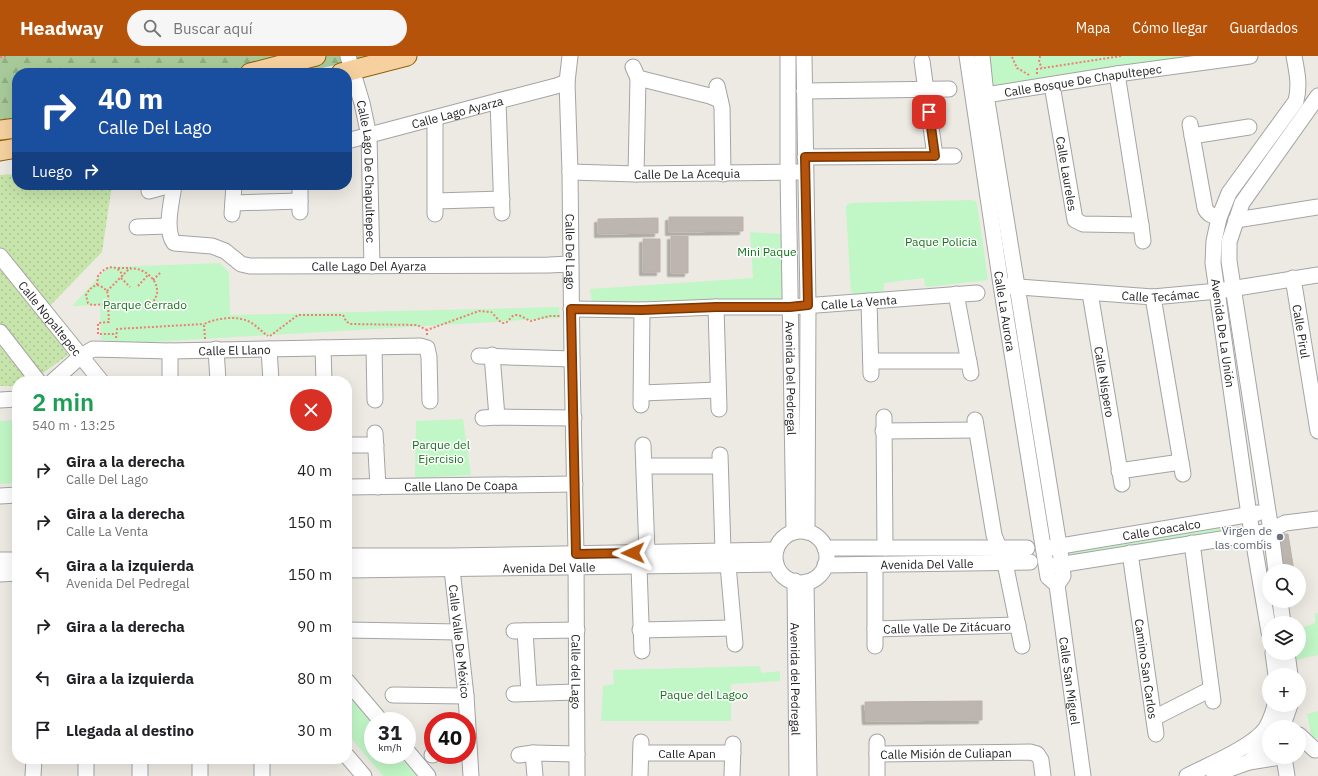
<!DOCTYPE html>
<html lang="es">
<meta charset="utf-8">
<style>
:root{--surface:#fff;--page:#f6f6f6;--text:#202124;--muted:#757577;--accent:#b45309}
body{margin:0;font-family:"IBM Plex Sans",sans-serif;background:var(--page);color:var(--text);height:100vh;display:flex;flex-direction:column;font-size:15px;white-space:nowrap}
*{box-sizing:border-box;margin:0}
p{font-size:13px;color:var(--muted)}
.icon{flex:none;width:22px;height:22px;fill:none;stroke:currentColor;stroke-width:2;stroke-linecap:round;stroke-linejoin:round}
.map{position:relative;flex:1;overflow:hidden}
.panel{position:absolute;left:12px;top:320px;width:340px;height:388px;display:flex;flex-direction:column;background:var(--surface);border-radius:16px;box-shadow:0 4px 16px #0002}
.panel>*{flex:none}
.top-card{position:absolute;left:12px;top:12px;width:340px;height:122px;border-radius:16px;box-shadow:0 4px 16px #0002;background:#1a4fa0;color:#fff;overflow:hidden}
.controls{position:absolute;left:1262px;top:508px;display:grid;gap:8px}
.controls a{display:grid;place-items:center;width:44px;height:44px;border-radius:50%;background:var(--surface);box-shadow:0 4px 16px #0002;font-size:20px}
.speed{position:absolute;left:364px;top:656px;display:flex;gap:8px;font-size:20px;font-weight:700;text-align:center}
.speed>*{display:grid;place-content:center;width:52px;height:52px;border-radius:50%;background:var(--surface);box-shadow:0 4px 16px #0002;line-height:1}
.speed small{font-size:10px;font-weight:400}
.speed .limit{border:6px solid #d22;background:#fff;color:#111}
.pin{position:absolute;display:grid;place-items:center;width:34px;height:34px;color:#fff;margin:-17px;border-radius:8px;box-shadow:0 2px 6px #0006}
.me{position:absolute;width:44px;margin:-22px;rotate:269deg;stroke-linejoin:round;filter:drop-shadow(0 0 3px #0008)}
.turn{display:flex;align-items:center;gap:14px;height:84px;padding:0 20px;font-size:18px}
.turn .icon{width:52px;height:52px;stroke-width:2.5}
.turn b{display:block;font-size:28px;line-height:34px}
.then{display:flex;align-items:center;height:38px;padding:0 20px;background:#0003;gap:8px;font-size:15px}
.round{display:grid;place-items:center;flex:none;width:42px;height:42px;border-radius:21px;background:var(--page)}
.overview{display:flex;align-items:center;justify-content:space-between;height:68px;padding:0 20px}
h1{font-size:24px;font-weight:600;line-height:30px;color:#1e9e55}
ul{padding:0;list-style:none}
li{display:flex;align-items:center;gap:12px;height:52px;padding:0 20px}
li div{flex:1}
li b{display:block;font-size:15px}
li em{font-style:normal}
header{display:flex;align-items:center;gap:24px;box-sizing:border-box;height:56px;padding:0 20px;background:var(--accent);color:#fff}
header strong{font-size:19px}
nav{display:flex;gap:22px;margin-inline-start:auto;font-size:14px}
.search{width:280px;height:36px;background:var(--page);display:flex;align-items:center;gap:10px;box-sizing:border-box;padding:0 14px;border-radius:22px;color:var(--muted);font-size:15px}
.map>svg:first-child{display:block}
</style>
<header>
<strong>Headway</strong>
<div class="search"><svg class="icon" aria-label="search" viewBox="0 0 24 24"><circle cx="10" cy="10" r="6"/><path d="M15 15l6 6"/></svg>Buscar aquí</div>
<nav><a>Mapa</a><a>Cómo llegar</a><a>Guardados</a></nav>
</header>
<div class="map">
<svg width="1318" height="720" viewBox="0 0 1318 720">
<defs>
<pattern id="grass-dots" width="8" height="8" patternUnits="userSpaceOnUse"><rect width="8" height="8" fill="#c7e5ab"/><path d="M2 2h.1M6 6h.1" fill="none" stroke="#aac493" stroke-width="1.8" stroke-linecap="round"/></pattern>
<pattern id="forest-firs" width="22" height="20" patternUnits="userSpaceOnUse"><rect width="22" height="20" fill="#a8ca9a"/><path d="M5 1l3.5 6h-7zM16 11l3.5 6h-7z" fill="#90ad84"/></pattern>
<filter id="shadow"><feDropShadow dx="-3.5" dy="3.5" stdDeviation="0" flood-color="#0004"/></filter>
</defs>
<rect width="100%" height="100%" fill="#edeae3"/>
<!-- grass -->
<path fill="url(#grass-dots)" d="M17 118V129H112L102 196 45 255 68 299 32 325H17V330H0V119Z"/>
<!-- forest -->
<path fill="url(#forest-firs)" d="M0 0H377L299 17H17V85L0 87Z"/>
<!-- park -->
<path fill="#c1f6c6" d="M985 0H1193L990 36Z
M971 144 975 145 977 147 988 224 927 231 925 229 924 222 884 227V233L882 236 854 238 851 236 846 154V150L850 147Z
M750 176 782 178 783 244 592 246 590 233 753 222Z
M220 207 229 216 230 259 559 251 560 262 134 287 101 284 100 249 72 250 108 211Z
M463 363 471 419 415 422 416 365Z
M17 364V427L0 428V365Z
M1230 466 1231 477 1065 503 1061 493Z
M1318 557V599L1295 604 1293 597H1299V573L1315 567V558Z
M760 610 761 617 780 615V625L731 628V665H601L603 630 614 628 613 614Z
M347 639 373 669V699H398L417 720H383L347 677Z
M1318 655V682L1312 683 1307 658Z"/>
<!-- building -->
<path fill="#bdb6b0" stroke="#beb1a6" filter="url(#shadow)" d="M669 161H743V175L669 176Z
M658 162V177L598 178V163Z
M671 180H688V217H671Z
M643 183H660V216H643Z
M1273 478H1288L1294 515H1279Z
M982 645V664L866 665 865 646Z"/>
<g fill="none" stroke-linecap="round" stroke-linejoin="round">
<!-- minor casing -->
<g stroke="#a4a4a4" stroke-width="17">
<g id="minor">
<path id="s1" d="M348 0 362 47 369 80 372 210"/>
<path id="s2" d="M570 0 567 26 570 116 572 303 576 498 577 720"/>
<path id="s3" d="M788 0V116L794 476"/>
<path d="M804 0 808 249 807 476"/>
<path id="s4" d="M967 0 1001 229 1048 521 1057 529 1083 720"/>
<path d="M982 0 986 39 1062 508 1063 520 1057 529"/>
<path d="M922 5 935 100"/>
<path d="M633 11 638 22 636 118"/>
<path d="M1117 18 1141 169 1143 185"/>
<path d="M638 22 710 40 720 44"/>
<path id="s5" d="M1052 29 1075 164 1083 168 1141 169"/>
<path d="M717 30 722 52 723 118"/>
<path d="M804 35 949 33"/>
<path id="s6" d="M986 39 1117 18 1250 0"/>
<path d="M498 45 502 157"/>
<path d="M435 62V158"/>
<path d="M1190 68 1205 152C1207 158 1213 160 1219 162"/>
<path d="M1192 80 1249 71"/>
<path id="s7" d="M347 85 498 45 556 30 567 26"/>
<path d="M805 101 954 100"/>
<path id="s8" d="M570 116 636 118 798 116"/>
<path id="s9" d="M174 129C172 145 164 173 174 187L212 190 225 195 241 208 250 210 549 209 570 208"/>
<path d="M149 135 171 129"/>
<path d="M436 145 502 143"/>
<path d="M233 147 300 145"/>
<path d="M300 156V129"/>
<path d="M232 158 234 129"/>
<path d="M1236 164 1318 151"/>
<path d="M137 171 168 170"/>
<path id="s10" d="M0 200 101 325"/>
<path id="s11" d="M1293 222 1318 375"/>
<path id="s12" d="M1007 230 1153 241 1218 235 1318 219"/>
<path id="s13" d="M1090 237 1122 428"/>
<path d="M956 238 971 317"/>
<path d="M1153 241 1183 418"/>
<path d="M869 245 871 318"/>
<path d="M716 251 719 353"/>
<path id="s14" d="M571 253 642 254 716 251H790L977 237"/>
<path d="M0 276 38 325"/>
<path d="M374 291 375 344"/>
<path d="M323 292 324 325"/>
<path d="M216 293 218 325"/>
<path d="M269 293 271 325"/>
<path d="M170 295V325"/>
<path d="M492 299 497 361"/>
<path d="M479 300 572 303"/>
<path d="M871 305H969"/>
<path id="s15" d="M53 325 81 300 93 293 170 295 420 290 427 292 429 301 430 345"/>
<path d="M642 337 718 334"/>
<path d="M0 344 17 343"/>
<path d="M641 349 642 254"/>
<path d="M884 361 885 492"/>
<path d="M483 362 497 361 574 362"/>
<path d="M975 364 994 479 1005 507 1022 590"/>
<path d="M883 375 976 374"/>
<path d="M375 377 378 431"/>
<path d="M347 389H376"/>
<path d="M643 389 647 497"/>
<path d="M720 399 723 495"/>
<path d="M644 410H720"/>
<path d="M1119 415 1181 406"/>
<path id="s16" d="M347 431 575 428"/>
<path d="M0 440 17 439"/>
<circle cx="801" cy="501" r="26"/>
<path d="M1192 487 1213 645"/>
<path d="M825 492H1027"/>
<path id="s17" d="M1049 492 1258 457"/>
<path id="s18" d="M1130 497 1156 678"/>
<path d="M347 500H450L776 494"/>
<path d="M0 504H17"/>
<path id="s19" d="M451 504 466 640 471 720"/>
<path d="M728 509 735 588"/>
<path id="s20" d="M825 509 1030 506"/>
<path d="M875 509V590"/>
<path d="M1052 510 1259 477 1271 474 1285 467 1318 463"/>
<path d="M639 511 642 595"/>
<path id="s21" d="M347 514 776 508"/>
<path d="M1276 515 1270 468 1233 231 1229 205V186L1242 147 1318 40"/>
<path d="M0 518 17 517"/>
<path id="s22" d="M795 525 797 720"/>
<path d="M806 526 809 720"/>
<path d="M1280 545 1283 567"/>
<path id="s23" d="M875 573 1018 569"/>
<path d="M347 574 459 576"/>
<path d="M640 574 733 572"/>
<path d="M514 575 577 574"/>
<path d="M525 575 529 637"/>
<path d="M1269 576 1249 459 1213 207 1214 185 1219 162 1229 137 1296 45C1300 29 1297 16 1294 0"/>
<path d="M1273 597 1276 619"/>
<path d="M1287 597 1290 619"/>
<path d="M347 625 381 665"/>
<path d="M514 638 576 636"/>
<path d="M393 639 466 640"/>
<path d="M1154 662 1211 633"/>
<path d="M1281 671 1284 666 1290 649"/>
<path d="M1299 679 1315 694"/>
<path d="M407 695 428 720"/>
<path d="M533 697 535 720"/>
<path id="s24" d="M641 697H733"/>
<path id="s25" d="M877 698 1030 696 1037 698 1041 704 1043 720"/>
<path d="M432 699H433"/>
<path d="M519 699 533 697 577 698"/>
<path d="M347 700 364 720"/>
<path d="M1284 701 1287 720"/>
<path d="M262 703V720"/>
<path d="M1249 706 1281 701"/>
<path d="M33 720 34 703"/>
<path d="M86 720V703"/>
<path d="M140 720V703"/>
<path d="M200 720V703"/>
<path d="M640 720 641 686"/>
<path d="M732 720 733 688"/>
<path d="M877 720V686"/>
<path d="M1187 720C1208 709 1253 691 1266 672 1270 665 1273 657 1275 649"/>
<path d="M1214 720 1224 715 1249 706 1269 687"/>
</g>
</g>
<!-- major casing -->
<g stroke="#8d6209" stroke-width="21">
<path id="major" d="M250 17 316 0
M341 17 407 0
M0 74 17 72
M0 95 17 92"/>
</g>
<!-- path -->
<path stroke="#f17e70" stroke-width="2" stroke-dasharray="2 2" stroke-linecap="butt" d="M1040 0 1039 6 1042 12
M0 1 6 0
M1012 1 1017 12 1029 19
M1037 18V13L1121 0
M118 212H131
M121 222 130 231
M153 224 161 216
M97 229 98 220C105 210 117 207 123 220
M138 230 148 219
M107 235 129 213C140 210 156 221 157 233 158 238 155 243 152 248H108C109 238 108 232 97 229 91 231 89 234 86 239L88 247 92 249 108 248 109 266 98 267V278H116
M427 279V274L479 255 491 256C494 258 499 266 503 267 509 268 510 259 516 259 521 259 527 264 531 265L549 260H560
M270 280 298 259H343L346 265 350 268 417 269 427 274
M116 282 117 273 204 268
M205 283 204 268C217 262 237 259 250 266 257 270 262 276 268 280"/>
<!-- minor -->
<use href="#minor" stroke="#fff" stroke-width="15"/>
<!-- major -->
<use href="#major" stroke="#f6d19f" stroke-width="19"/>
</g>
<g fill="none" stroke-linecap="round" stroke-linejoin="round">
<!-- route casing -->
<g stroke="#753606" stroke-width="10">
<path id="route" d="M633 497 576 498 571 253 642 254 716 251H790L808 249 805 101 935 100 929 56"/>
</g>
<!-- route -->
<use href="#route" stroke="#b45309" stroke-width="7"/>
</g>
<!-- markers -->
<circle fill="#6b7280" stroke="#fff" stroke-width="1.5" cx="1280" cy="481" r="4"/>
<g text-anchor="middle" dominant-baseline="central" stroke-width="3" stroke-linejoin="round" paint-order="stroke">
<!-- street labels -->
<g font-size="12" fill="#1d1d1d" stroke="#fff">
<text stroke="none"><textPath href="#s6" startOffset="98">Calle Bosque De Chapultepec</textPath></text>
<text stroke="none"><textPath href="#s7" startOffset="114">Calle Lago Ayarza</textPath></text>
<text stroke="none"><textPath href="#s1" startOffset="118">Calle Lago De Chapultepec</textPath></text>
<text stroke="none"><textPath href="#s8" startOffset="117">Calle De La Acequia</textPath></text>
<text stroke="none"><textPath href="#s5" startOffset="90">Calle Laureles</textPath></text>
<text stroke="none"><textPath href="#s2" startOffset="196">Calle Del Lago</textPath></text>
<text stroke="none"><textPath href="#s9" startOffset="260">Calle Lago Del Ayarza</textPath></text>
<text stroke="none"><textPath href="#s12" startOffset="154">Calle Tecámac</textPath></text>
<text stroke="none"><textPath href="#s14" startOffset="288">Calle La Venta</textPath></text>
<text stroke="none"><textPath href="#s4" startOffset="258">Calle La Aurora</textPath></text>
<text stroke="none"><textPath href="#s10" startOffset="80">Calle Nopaltepec</textPath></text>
<text stroke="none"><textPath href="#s11" startOffset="54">Calle Pirul</textPath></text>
<text transform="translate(1223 277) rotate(82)">Avenida De La Unión</text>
<text stroke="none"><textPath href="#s15" startOffset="193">Calle El Llano</textPath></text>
<text stroke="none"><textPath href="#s3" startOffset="322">Avenida Del Pedregal</textPath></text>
<text stroke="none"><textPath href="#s13" startOffset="90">Calle Níspero</textPath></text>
<text stroke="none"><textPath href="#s16" startOffset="114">Calle Llano De Coapa</textPath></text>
<text stroke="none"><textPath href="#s17" startOffset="114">Calle Coacalco</textPath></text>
<text stroke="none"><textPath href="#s20" startOffset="102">Avenida Del Valle</textPath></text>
<text stroke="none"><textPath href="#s21" startOffset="202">Avenida Del Valle</textPath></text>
<text stroke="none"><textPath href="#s23" startOffset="72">Calle Valle De Zitácuaro</textPath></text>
<text stroke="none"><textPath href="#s19" startOffset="82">Calle Valle De México</textPath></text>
<text stroke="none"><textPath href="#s18" startOffset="117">Camino San Carlos</textPath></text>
<text stroke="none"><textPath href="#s2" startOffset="616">Calle del Lago</textPath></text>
<text stroke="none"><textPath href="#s22" startOffset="98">Avenida del Pedregal</textPath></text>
<text stroke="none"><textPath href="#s4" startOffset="636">Calle San Miguel</textPath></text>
<text stroke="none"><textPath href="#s24" startOffset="46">Calle Apan</textPath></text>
<text stroke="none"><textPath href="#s25" startOffset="69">Calle Misión de Culiapan</textPath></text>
</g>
<!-- park labels -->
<g font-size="12" fill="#11741a" stroke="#fff">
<text x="941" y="185">Paque Policia</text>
<text x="767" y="195">Mini Paque</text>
<text x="145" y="248">Parque Cerrado</text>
<text x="441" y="388">Parque del<tspan x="441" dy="14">Ejercisio</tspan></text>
<text x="704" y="638">Paque del Lagoo</text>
</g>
<!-- worship labels -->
<g font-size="12" fill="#5b616d" stroke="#fff" text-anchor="end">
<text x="1272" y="474">Virgen de<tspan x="1272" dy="14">las combis</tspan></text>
</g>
</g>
</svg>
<div class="controls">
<a><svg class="icon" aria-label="search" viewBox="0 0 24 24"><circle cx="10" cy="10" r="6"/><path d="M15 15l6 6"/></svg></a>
<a><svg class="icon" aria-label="layers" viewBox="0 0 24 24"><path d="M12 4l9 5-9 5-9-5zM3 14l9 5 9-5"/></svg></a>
<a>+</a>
<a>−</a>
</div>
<div class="speed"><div>31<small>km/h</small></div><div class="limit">40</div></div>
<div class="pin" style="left:929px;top:56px;background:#d93025"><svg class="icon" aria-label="arrive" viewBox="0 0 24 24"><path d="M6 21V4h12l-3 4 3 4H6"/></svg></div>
<svg class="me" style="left:633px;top:497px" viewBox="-20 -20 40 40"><path d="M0-17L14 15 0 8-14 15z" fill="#b45309" stroke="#fff" stroke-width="4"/></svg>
<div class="top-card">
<div class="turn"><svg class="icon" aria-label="right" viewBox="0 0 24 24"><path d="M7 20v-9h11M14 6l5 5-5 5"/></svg><div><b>40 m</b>Calle Del Lago</div></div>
<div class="then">Luego<svg class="icon" aria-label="right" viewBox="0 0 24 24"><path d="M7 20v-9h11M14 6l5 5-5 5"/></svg></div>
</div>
<section class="panel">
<div class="overview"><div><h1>2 min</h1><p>540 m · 13:25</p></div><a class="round" style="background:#d93025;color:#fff"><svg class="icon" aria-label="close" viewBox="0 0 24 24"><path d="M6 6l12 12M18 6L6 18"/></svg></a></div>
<ul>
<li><svg class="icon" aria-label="right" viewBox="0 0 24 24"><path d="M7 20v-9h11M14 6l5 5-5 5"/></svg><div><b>Gira a la derecha</b><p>Calle Del Lago</p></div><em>40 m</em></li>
<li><svg class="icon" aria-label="right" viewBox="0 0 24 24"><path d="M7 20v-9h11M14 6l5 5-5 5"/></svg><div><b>Gira a la derecha</b><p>Calle La Venta</p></div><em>150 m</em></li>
<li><svg class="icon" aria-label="left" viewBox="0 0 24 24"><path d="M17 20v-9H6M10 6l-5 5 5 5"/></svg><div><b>Gira a la izquierda</b><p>Avenida Del Pedregal</p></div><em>150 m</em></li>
<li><svg class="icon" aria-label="right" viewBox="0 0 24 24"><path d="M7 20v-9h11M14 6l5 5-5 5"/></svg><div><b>Gira a la derecha</b></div><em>90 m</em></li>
<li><svg class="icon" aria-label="left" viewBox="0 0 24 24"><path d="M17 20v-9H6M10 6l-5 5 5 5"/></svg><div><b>Gira a la izquierda</b></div><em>80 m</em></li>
<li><svg class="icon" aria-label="arrive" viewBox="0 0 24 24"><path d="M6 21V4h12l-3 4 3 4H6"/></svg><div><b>Llegada al destino</b></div><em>30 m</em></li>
</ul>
</section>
</div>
